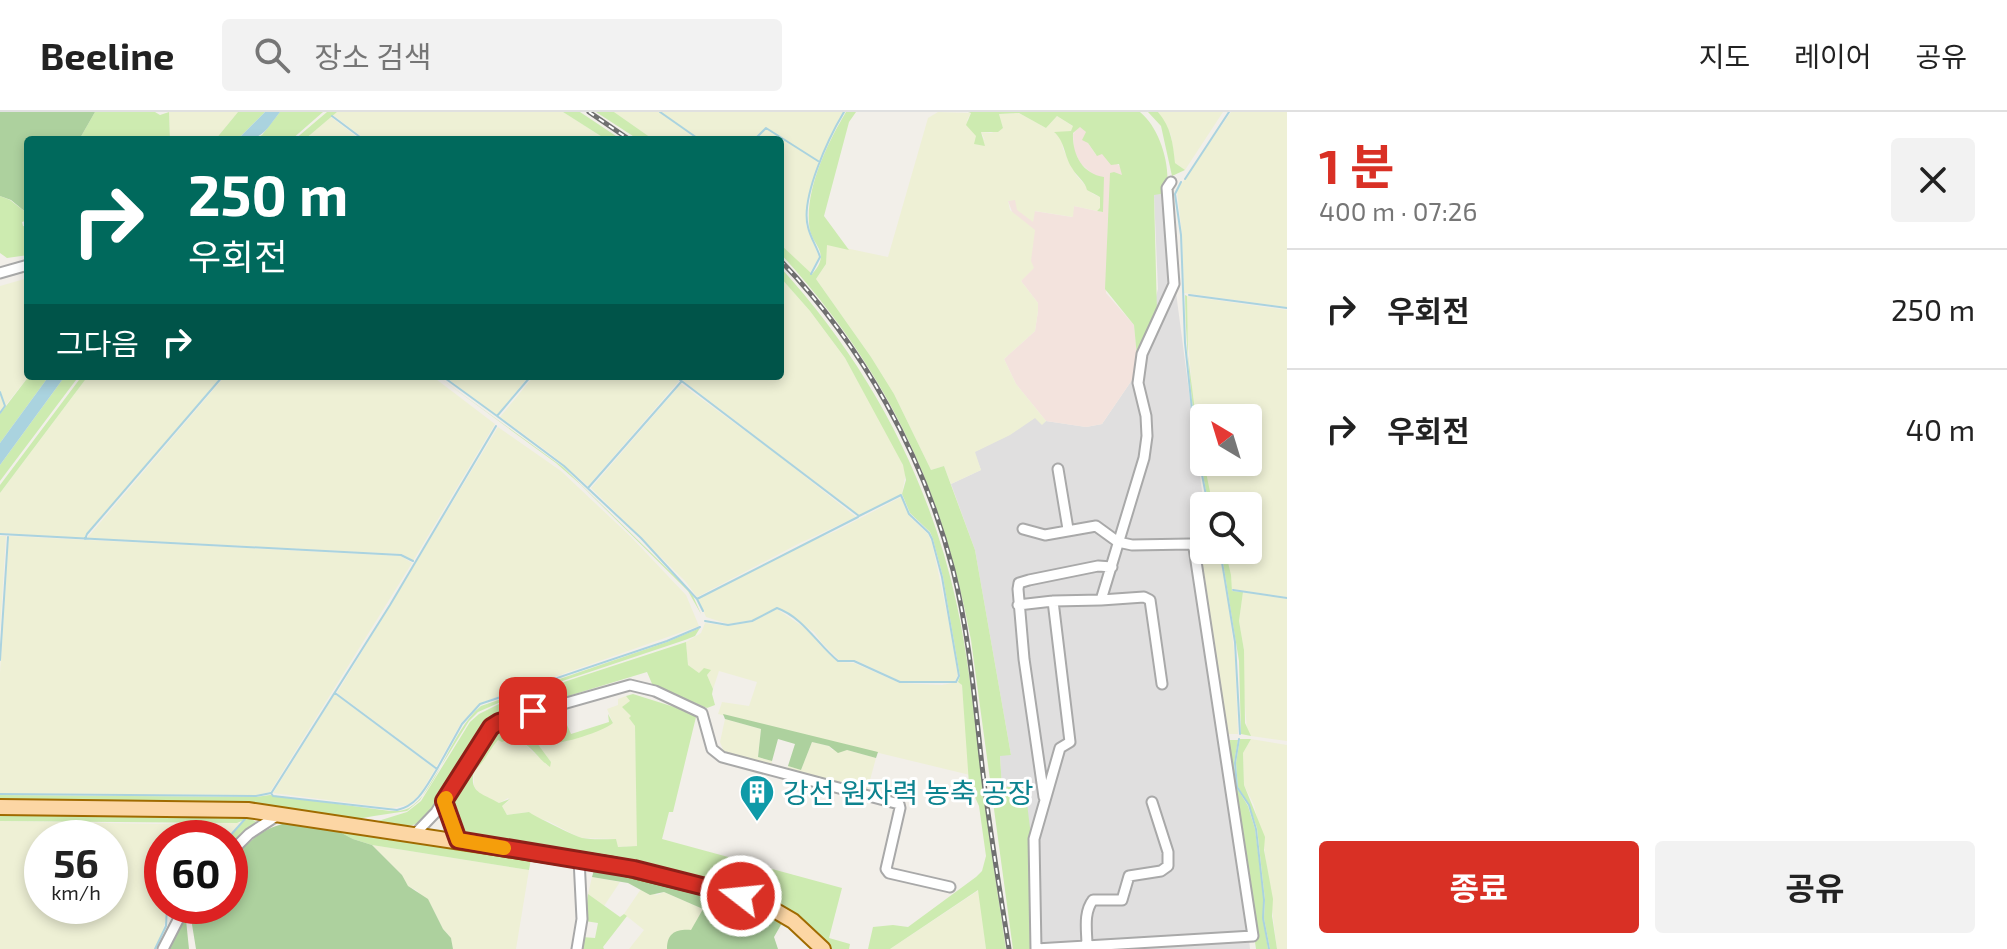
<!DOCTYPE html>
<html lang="ko">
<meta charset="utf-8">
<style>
:root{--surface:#fff;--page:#f2f2f2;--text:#222;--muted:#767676;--line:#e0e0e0;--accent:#d93025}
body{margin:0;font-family:"Exo 2","Noto Sans KR",sans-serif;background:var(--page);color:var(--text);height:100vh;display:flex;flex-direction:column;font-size:30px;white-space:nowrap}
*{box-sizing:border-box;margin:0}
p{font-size:26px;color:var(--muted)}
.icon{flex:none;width:44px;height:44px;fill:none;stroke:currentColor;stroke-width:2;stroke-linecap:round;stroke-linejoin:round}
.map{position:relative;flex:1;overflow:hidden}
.sheet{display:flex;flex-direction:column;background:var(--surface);width:720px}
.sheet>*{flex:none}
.banner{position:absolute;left:24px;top:24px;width:760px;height:244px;border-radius:8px;box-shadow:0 4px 12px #0003;background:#00695c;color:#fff;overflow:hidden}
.needle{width:52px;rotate:322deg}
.tools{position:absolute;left:1190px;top:292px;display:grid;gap:16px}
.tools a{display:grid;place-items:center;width:72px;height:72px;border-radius:8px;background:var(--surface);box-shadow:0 4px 12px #0003;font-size:40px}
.speed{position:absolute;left:24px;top:708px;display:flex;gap:16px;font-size:40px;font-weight:700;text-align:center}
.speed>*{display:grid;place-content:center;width:104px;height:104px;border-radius:50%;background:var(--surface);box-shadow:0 4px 12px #0003;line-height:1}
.speed small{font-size:20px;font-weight:400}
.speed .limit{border:12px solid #d22;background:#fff;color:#111}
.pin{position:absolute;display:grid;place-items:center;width:68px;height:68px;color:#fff;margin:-34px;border-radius:16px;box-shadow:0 4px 12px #0006}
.me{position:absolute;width:88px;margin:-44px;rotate:286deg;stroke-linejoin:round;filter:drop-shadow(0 0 6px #0008)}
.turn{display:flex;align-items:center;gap:28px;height:168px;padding:0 32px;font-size:36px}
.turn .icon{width:104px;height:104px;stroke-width:2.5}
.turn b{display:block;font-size:56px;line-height:68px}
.then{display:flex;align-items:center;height:76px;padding:0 32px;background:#0003;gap:16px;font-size:30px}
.round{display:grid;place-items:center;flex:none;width:84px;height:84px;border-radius:8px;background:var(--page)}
.headline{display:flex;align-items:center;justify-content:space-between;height:136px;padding:0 32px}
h1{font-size:48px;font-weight:700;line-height:60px;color:var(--accent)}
.primary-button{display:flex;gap:16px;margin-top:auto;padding:16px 32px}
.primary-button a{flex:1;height:92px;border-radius:8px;background:var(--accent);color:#fff;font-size:32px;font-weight:700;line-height:92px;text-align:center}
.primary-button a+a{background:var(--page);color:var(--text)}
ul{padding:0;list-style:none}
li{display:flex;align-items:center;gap:24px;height:120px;padding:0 32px;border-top:2px solid var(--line)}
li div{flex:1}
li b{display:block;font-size:30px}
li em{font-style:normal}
header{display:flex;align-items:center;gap:48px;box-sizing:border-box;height:112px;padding:0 40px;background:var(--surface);border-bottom:2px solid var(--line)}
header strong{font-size:38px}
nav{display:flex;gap:44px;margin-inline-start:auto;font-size:28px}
.search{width:560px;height:72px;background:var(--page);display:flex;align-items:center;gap:20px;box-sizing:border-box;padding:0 28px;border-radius:8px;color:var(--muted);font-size:30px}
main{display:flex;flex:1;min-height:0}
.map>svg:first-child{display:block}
</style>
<header>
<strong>Beeline</strong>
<div class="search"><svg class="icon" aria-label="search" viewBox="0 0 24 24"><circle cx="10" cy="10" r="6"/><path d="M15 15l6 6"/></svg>장소 검색</div>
<nav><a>지도</a><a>레이어</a><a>공유</a></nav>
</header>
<main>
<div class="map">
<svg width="1287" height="837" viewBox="0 0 1287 837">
<rect width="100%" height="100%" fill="#f2efe9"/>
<!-- residential -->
<path fill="#e0dfdf" d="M1166 81 1169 127 1204 394V438H1209L1250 837H1038L1025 675 1002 676 1000 643H1011L975 438 951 372 981 358 974 340 1009 323 1036 305 1042 312 1046 309 1086 315 1102 312 1134 265 1158 177 1154 82Z"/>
<!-- military -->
<path fill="#f3e3dd" d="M1080 14 1086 20 1088 31 1096 43 1102 41 1121 55 1122 63 1119 64 1108 106 1106 181 1134 213 1138 255 1134 265 1102 312 1086 315 1046 309 1016 272 1004 247 1035 219 1038 199V191L1021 169 1031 153V149L1008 89 1015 87 1033 109 1034 99 1072 105 1074 94 1102 100 1095 64 1081 52 1074 39 1073 22Z"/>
<!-- farmland -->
<path fill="#eef0d5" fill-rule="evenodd" d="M169 0H238L215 28H170Z
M337 0H563L607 28H366L333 3Z
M614 0H844L819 50 808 90 806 113 819 145 810 161 780 132V28H755L767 16 753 28H654Z
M938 0 971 1 967 8 985 28 981 20 991 21 1003 16 999 2 1019 1 1046 16 1057 4 1074 15 1071 19 1055 21 1062 27 1063 37 1076 63 1093 82 1100 85V97L1097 99 1074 94 1073 105 1035 99 1033 110 1017 98 1015 88 1008 89 1010 98 1035 118 1031 149 1034 156 1021 169 1038 191V199L1035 219 1004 247 1016 272 1046 309 1042 313 1035 306 1010 323 975 340 981 358 951 372 944 354 931 358 894 282 871 245 816 167 826 152V132L888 145 928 6Z
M1158 0H1223L1185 58 1175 51 1171 23Z
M1231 0H1287V195L1184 181 1182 123 1177 78Z
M331 5 361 28H304Z
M780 165 810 199 845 246 897 339 906 360 902 382 859 403 677 264H780Z
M28 166 29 264 0 300V282L3 288 0 278V174Z
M1187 184 1287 198V485L1232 477 1225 438H1248V394H1213L1207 375 1192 276 1187 216ZM1204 306H1248V350H1204Z
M88 264H222L84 426 0 421V381Z
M225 264H432L495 312 413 449 402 442 87 426Z
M444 264H529L497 303Z
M534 264H672L679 269 588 374 552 343 500 305Z
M681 272 774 340 856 405 798 432 697 485 685 469 591 376Z
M498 315 561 359 630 424 686 483 699 514 480 591 461 611 436 655 337 581Z
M901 385 911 406 928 422 932 431 949 511 958 563 955 569H900L855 548H839L822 531 814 520 777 495 757 507 728 512 706 505 698 487 799 434 836 419Z
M1204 422V438H1219L1225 461 1235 548 1238 622H1226L1196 430Z
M0 424H6L0 518Z
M9 424 401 444 412 451 270 680 256 683 0 681V561Z
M1243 480 1287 487V629L1251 624 1247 618 1243 567 1244 538 1239 509Z
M777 497 812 521 820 533 838 550 854 551 900 571 942 573 958 570 962 573 970 663 718 602 722 590 749 594 757 570 719 559 713 577 707 563 710 559 699 561 688 553 686 530 701 521 705 511 728 514 752 510Z
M335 582 435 657 420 682 408 693 391 696 273 681Z
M626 584 630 589 632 605 630 606 635 614 638 734 617 735 616 727 580 726 548 709 533 705 529 700 507 703 502 694 510 688 508 686 499 691 480 683 474 674V659L480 654 489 637 498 628 519 627 547 653 551 650 537 631 544 633 564 630 613 611 607 597 618 593V587Z
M725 607 761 617 758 645 772 649 771 655 728 644 724 640 720 630Z
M1251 627 1287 633V837H1277L1264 733 1254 693 1244 673 1243 641Z
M812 630 829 634 832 638H847L876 646 867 679 787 659 788 654 801 658Z
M0 709 155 712 240 711 227 726H162V794H167L166 805 162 823 154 837H0ZM42 726H110V794H42Z
M372 733 529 758 516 837H453L451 826 443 817 431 793 416 778 407 774 402 763Z
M592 765 620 770 604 794 588 782Z
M641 777 657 783 664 780 703 797 691 819 667 837H629L644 818 624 802Z
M979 778 986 837H890Z"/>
<!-- grass -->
<path fill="#cdebb0" d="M95 0H155L160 3 169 0 170 28H79Z
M238 0H265L237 28H215Z
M280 0H323L291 28H252L262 23Z
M327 0H337L304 28H294Z
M563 0H580L622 28H607Z
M596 0H614L654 28H639Z
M846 0H856L849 10 824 104 849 138 827 133 826 152 816 167 871 245 894 282 931 358 944 354 975 438 1011 643 1000 644 1002 675H1025L1031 724 1029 739 1031 837H1013L971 528C942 374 887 258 780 141V132L812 162C833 139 810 134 809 112 806 75 828 30 846 0Z
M968 0H1140C1160 16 1172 56 1166 81L1154 83 1157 201 1138 255 1134 213 1105 177 1110 61 1114 60 1122 63 1119 52 1111 53 1102 42 1097 44 1088 31 1082 28 1086 20 1080 15 1073 21C1072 42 1082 62 1104 65L1103 100 1097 99 1100 96V85L1087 78C1085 69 1077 65 1072 56 1064 44 1065 29 1054 20L1071 19 1073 14 1057 4 1046 16 1019 1 999 2 1003 16 998 20H981L985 34 974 32 976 24 966 13 971 1Z
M1148 0H1158C1171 15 1173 31 1175 51L1185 58 1172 64 1161 14Z
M0 84 10 88 28 102V108L22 110 23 114 28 115V143L7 146 0 141Z
M780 155C867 250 928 363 956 489 971 556 976 625 985 693 991 741 999 789 1006 837H986L978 778 890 837H868L873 815 893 813 908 815 976 765 982 759 986 744 979 694 969 672 962 573 958 570 960 564 943 465 933 427 930 420 910 401 902 382 906 368 903 353 845 246 810 199 780 165Z
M1185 183 1187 184 1188 244 1198 322 1213 394H1209C1195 324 1186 254 1185 183Z
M29 264H49L0 331V302Z
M65 264H79L0 369V353Z
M82 264H88L0 381V373Z
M437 264 563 355 683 472 693 484 701 502 688 479 580 372 556 351Z
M1221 438H1225L1231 463 1232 479 1243 480 1239 509 1244 538 1245 611 1251 624 1241 622 1239 549Z
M700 516 695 524 685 528 503 589 478 600 469 609 420 688 407 699 374 704 357 707 262 693 0 689V683L256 685 270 683 390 699C397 699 403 699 409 696 437 680 451 618 481 594L667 530Z
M686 530 688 553 699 561 704 556 711 558 707 563 713 577 712 582 715 593 707 596 653 574 647 560 496 606C462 624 446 699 416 712 405 716 389 711 378 709L407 700 421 689 470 610 479 602 503 590Z
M633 582 690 600 696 605 673 700H669L662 727 842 776 829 826 850 832 849 837H832L782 793 739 773 582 741 471 724 457 715 449 690 453 678 488 623 500 613 538 603 541 614 567 613 571 622 609 610 608 602 613 611C600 621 553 636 537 631L551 650 550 655C533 643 526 621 502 630L498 628C489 638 484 651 474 659 468 682 485 682 499 691L510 687 502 694 507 703 529 700C532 703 577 725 582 726 593 728 605 727 616 727L618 735 637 734 635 614 629 606 631 604 622 595 630 589 626 584Z
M1240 627H1251L1243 641 1244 673 1265 725 1264 738 1273 787 1272 804 1277 837H1270L1264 806 1265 788 1257 716 1249 693 1238 675 1236 651Z
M1226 628H1238L1234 651 1237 676 1248 694 1255 717 1264 788 1263 806 1268 837H1256Z
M0 699 248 705 258 711 230 738 229 726 244 708 237 711 0 709Z
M332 716 531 747 529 758 372 733 353 727Z
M588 782 620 805 624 802 627 804 603 835 604 837H580L582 825 595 826 598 811 585 809Z"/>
<!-- forest -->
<path fill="#add19e" d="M0 0H95L79 28H28V102L11 88 0 84Z
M723 602 878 640 876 646 847 638 838 641 829 634 812 630 801 658 788 654 795 632 778 627 772 649 758 645 761 617 725 607Z
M293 710 332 716 353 727 372 733 402 763 408 774 428 787 443 817 451 826 453 837H196L189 794H230V749C250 728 264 714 293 710Z
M594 758 747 792 782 811 774 825 778 837H667C667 821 676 817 691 818L703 797 664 780 650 783 628 771 592 765Z
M185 798 189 837H168L181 812Z"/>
<!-- water -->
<path fill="#aad3df" d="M265 0H280C265 19 263 28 237 28Z
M49 264H65L0 353V331Z"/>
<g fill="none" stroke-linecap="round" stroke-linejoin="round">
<!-- stream -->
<path stroke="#aad3df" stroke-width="2" d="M660 0 700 28
M332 4 364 28
M754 28 766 16 818 49
M1185 67 1229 0
M1181 70 1175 82 1181 123 1185 231 1195 326 1208 394
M811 162 820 145C817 135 810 125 808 115 800 86 829 25 844 0
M1189 183 1287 196
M442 264 497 304 531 264
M675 264 859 404 901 383 909 402 929 421 932 427 942 465 959 564 956 570H900L854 549H838C817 532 804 506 777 496L752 509 728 513 705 509
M0 280 5 294 0 301
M497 304 564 354 641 426 697 487 858 405
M588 376 681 270
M0 422 401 443 413 449
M85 427 87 422 223 264
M1220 438 1235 530 1240 622
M1233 478 1287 486
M697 487 703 499
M0 548 8 425
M335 581 437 657 462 612 480 592 667 529 700 515
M1239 627 1235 651 1237 675 1249 693 1256 717 1264 788 1263 806 1269 837
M272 680 390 493 496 314
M0 682 256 684 271 681 273 684 397 698C418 694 427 673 437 657
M228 726 245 707
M155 837 166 814 167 794"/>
<!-- street casing -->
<g stroke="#a9a9a9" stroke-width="13">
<path id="street" d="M0 161 28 153
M1058 357 1068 417
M1023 417 1045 423 1096 414 1118 430 1132 433 1191 432 1194 436 1253 824 1036 837
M1101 488 1144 485 1150 488 1162 572
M1018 493 1053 489
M1044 685 1024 547 1018 477 1019 471 1029 468 1098 454 1112 455
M444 689 458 728
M414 723 436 700 484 625 499 610 630 573 655 579 702 601 712 637 722 645 899 692 900 696 886 757 889 761 950 775
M230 741 249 722 278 703
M1087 834C1087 819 1083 801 1093 788H1122L1129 764 1161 759 1168 754V740L1152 690
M163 837 178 808V795
M577 837 582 807 579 747
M1036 837 1034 727 1060 636 1070 630 1053 489 1101 488 1144 346 1147 324 1146 304 1138 271 1142 242 1174 172 1167 76 1171 70"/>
</g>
<!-- primary casing -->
<g stroke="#a06b00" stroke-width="18">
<path id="primary" d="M0 695 248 698 613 753 757 788 793 809 823 837"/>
</g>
<!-- street -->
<use href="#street" stroke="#fff" stroke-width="9"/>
<!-- primary -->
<use href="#primary" stroke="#fcd6a4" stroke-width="14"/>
<!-- rail casing -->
<g stroke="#707070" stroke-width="5">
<path id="rail" d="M589 0 630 28
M780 148C863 234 923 342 953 458 970 525 975 594 983 662 990 721 1000 779 1009 837"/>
</g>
<!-- rail -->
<use href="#rail" stroke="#fff" stroke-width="2" stroke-dasharray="6" stroke-linecap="butt"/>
</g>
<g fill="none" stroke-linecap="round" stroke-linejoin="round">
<!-- route casing -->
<g stroke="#8d1f18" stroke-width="20">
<path id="route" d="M533 599 499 610 491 615 444 689 458 728 634 757 741 784"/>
</g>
<!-- route -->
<use href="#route" stroke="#d93025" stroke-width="14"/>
<!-- slow -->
<path stroke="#f59e0b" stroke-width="14" d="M446 686 444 689 458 728 504 736"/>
</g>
<!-- icons -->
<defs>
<g id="building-pin" transform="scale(1.8)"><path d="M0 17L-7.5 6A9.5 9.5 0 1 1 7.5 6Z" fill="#0f9aa8" stroke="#fff"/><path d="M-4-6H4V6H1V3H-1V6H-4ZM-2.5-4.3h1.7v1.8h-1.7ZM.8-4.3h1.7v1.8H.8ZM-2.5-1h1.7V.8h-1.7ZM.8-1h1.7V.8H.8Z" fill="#fff"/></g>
</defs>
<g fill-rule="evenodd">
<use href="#building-pin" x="757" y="680"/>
</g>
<g text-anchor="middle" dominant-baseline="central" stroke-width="6" stroke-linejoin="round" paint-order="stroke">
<!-- culture labels -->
<g font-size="28" fill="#0d838f" stroke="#fff" text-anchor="start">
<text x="783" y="680">강선 원자력 농축 공장</text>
</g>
</g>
</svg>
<div class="tools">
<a><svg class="needle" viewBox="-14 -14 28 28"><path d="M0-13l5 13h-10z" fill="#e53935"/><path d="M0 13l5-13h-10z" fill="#767676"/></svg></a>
<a><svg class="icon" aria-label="search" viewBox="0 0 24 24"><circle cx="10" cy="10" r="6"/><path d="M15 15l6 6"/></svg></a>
</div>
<div class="speed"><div>56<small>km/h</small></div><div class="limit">60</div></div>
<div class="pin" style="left:533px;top:599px;background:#d93025"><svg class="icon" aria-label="arrive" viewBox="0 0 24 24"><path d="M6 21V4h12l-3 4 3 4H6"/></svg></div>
<svg class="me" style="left:741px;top:784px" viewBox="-20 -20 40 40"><circle r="17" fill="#d93025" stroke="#fff" stroke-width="3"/><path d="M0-11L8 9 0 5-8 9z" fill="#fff"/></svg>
<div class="banner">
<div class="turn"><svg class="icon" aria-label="right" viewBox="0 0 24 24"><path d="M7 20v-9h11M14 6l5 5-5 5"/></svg><div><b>250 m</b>우회전</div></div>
<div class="then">그다음<svg class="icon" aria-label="right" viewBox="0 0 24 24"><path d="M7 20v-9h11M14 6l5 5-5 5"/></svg></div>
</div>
</div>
<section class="sheet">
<div class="headline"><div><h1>1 분</h1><p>400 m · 07:26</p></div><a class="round"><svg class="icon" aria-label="close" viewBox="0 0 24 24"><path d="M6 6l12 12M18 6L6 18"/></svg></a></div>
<ul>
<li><svg class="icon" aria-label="right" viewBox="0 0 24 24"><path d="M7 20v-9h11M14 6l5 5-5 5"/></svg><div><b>우회전</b></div><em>250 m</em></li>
<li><svg class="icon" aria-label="right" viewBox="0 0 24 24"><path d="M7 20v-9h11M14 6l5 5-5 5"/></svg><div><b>우회전</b></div><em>40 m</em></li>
</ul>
<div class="primary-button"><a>종료</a><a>공유</a></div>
</section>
</main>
